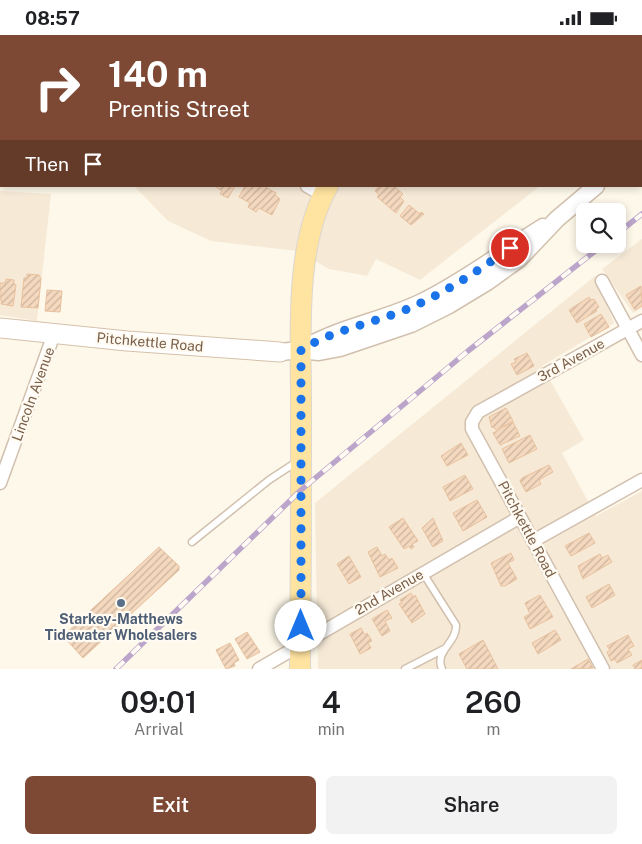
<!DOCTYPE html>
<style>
:root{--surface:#fff;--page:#f2f2f2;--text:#202124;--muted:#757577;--accent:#7d4934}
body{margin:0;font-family:"Public Sans",sans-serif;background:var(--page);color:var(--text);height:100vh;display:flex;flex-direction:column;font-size:19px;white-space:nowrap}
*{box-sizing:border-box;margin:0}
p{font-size:16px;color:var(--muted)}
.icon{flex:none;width:28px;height:28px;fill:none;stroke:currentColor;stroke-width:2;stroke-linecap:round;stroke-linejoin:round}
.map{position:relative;height:634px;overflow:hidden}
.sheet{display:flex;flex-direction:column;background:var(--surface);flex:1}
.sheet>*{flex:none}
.banner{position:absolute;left:0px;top:0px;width:642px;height:152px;box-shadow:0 2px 8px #0003;background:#7d4934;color:#fff;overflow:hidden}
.controls{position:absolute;left:576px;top:168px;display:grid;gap:10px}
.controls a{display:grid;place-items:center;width:50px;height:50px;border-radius:8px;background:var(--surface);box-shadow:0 2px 8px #0003;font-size:25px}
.pin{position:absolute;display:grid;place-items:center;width:42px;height:42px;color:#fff;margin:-21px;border:2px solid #fff;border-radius:50%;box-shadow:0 1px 5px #0007}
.me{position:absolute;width:55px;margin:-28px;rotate:0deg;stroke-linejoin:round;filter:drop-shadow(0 0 4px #0008)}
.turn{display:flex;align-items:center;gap:18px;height:105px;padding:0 25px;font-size:22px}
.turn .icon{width:65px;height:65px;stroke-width:2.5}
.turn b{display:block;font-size:35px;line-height:42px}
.then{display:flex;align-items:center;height:48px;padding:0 25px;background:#0003;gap:10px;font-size:19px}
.eta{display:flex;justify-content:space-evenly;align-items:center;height:85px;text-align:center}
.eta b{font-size:30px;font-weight:600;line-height:35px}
.cta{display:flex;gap:10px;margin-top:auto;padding:10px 25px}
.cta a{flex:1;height:58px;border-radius:8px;background:var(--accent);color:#fff;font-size:20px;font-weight:600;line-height:58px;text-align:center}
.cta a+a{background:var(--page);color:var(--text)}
.status{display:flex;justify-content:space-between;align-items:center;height:35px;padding:0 25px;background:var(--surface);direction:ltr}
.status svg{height:14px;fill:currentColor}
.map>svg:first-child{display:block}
</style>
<div class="status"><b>08:57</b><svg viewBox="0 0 49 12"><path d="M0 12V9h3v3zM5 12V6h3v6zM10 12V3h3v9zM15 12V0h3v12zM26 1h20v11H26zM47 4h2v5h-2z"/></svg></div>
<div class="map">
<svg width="642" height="634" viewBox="0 0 642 634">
<defs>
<pattern id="building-hatch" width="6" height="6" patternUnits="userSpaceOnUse" patternTransform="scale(1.25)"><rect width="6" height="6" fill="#f5d9bf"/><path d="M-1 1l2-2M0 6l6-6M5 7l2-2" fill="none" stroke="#cbb39d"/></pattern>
</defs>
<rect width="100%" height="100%" fill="#fef8ea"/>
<!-- residential -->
<path fill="#f6ead7" d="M8 0H642V72L641 1Z
M134 151H540L420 245 376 224 367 241 329 234 297 216 211 206 168 186Z
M0 156 51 159 37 286 0 280Z
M642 204V273L633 278 602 234Z
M595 241 614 288 542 331 584 405 562 418 596 481 642 456V634H318L315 468Z"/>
<!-- building -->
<path fill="url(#building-hatch)" stroke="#e9c19e" d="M586 0H608L609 1H587Z
M215 151H235L228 163 220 159 222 156Z
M245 151H264L276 158 275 160 280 164 272 180 259 173 256 177 248 172 250 168 239 162Z
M379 151H394L403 159 400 162 404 166 396 178 377 162 379 160 375 156Z
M409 170 420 179 421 177 424 179 411 190 400 181Z
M27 239 39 240 41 244 38 273 21 272 24 243H27Z
M6 244 14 245V249L16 250 13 271 1 269 2 265H0V248H5Z
M641 251 642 271 635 275 626 260Z
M47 255 62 256 60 277 45 276Z
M589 262 591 265 594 264 599 272 596 274 597 276 577 288 569 275Z
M601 279 609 292 591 302 584 289Z
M527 318 534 331 517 340 511 329 516 327 514 324Z
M506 373 513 386 496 395 494 392 492 393 489 382Z
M513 387 520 401 500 410 493 398Z
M530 400 537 414 509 428 502 414Z
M461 408 468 420 447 431 441 421Z
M549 430 553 437 539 445 541 449 526 457 520 446 522 443Z
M465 440 473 454 450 466 443 452Z
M477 465 487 482 463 496 453 478Z
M403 483 418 506 412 509 414 512 411 514 409 511 404 514 389 492Z
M433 483 443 506 433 512 422 493Z
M589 498 595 508 571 521 565 511Z
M159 512 179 531V535L83 623 63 601Z
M377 512 382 521 385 519 389 525 392 523 398 533 380 542 368 517Z
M511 518 514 525 508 528 517 544 505 551H501L491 528Z
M600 519 602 523 608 520 612 527 583 544 578 531Z
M349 521 361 542 349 549 337 529Z
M609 549 615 560 592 573 586 562Z
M411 558 413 562 415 560 425 579 412 588 399 569 402 568 400 565Z
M540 560 553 582 530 594 524 582 530 579 525 568Z
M387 575 392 583 385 586 390 596 382 601 372 584Z
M361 593 365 600 367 598 372 606 368 608 371 613 360 619 350 599Z
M555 595 561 605 538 619 532 608Z
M247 597 260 617 247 624 235 604Z
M628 600 634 611 628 614 632 620 617 628 615 624 611 626 607 617 610 615 607 611Z
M483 605 498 634H467L459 619Z
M230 608 239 625 234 628 235 631 226 634 216 615Z
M588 624 593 633 571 634Z
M642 625V634H635L633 630Z"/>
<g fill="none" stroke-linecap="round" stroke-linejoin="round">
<!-- service casing -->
<g stroke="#d2c0ae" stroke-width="9">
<path id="service" d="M192 507 269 445 298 426
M423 538 456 590C457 608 434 616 442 634
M405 634 444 614"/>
</g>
<!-- minor casing -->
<g stroke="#d2c0ae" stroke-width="15">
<path id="minor" d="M451 0 452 1
M115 1V0
M325 1 326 0
M307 151 323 160
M602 246 642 320
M0 448 54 299
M533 506 642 445
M259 634 520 482
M603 634 472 394V387L478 377 642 286"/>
</g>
<!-- tertiary casing -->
<g stroke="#d2c0ae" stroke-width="19">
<path id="tertiary" d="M641 113 642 112
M301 315C339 292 383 286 422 267 465 246 502 217 543 192
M280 317 301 315 319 317 340 313 411 289 449 270 487 247 519 224 557 184 596 151"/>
</g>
<!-- secondary casing -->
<g stroke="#d5c1ab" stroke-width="21">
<path id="secondary" d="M0 293 127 306 280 317"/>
</g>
<!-- primary casing -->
<g stroke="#ddd6d0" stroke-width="22">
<path id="primary" d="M498 1 500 0
M300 634C301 550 301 467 301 383 302 312 292 214 328 151"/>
</g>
<!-- service -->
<use href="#service" stroke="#fff" stroke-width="6"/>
<!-- minor -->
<use href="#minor" stroke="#fff" stroke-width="12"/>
<!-- tertiary -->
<use href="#tertiary" stroke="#fff" stroke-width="16"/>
<!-- secondary -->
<use href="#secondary" stroke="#fff" stroke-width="19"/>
<!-- primary -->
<use href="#primary" stroke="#ffe3a0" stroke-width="20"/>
<!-- rail casing -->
<g stroke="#bca5ca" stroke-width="5.5">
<path id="rail" d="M618 198 642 179
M116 634 301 455 468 316 604 209"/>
</g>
<!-- rail -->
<use href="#rail" stroke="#fffbf2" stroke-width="4" stroke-dasharray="11" stroke-linecap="butt"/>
</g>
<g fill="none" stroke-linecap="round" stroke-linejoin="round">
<!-- route -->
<path stroke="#1a73e8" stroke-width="9" stroke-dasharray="0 16.2" d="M301 591V315C333 295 370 289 405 275 443 259 477 237 510 213"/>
</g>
<!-- markers -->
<circle fill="#5c6f8a" stroke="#fffbf2" stroke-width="2" cx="121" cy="568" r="5"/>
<g text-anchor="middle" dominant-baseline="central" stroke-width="4.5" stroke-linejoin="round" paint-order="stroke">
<!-- street labels -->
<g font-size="14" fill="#7b604a" stroke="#fffbf2">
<text transform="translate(150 307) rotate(5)">Pitchkettle Road</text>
<text transform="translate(571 325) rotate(-29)">3rd Avenue</text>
<text transform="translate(33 359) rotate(-70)">Lincoln Avenue</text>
<text transform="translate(527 494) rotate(62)">Pitchkettle Road</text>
<text transform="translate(389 557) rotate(-30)">2nd Avenue</text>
</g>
<!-- service labels -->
<g font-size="14" font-weight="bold" fill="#4e5e75" stroke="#fffbf2">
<text x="121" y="584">Starkey-Matthews<tspan x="121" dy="16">Tidewater Wholesalers</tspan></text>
</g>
</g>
</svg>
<div class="controls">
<a><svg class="icon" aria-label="search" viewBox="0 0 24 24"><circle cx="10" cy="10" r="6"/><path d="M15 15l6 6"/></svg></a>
</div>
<div class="pin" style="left:510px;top:213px;background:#d93025"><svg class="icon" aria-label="arrive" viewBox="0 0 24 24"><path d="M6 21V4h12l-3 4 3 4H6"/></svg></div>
<svg class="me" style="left:301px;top:591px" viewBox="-20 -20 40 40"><circle r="19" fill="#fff"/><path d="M0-13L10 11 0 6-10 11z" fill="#1a73e8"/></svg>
<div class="banner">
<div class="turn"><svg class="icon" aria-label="right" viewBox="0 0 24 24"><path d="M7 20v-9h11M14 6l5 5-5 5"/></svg><div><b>140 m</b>Prentis Street</div></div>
<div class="then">Then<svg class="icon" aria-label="arrive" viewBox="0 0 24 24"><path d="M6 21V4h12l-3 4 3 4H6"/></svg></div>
</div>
</div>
<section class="sheet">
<div class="eta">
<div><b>09:01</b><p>Arrival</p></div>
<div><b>4</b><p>min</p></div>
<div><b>260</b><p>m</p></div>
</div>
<div class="cta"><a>Exit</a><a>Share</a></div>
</section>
